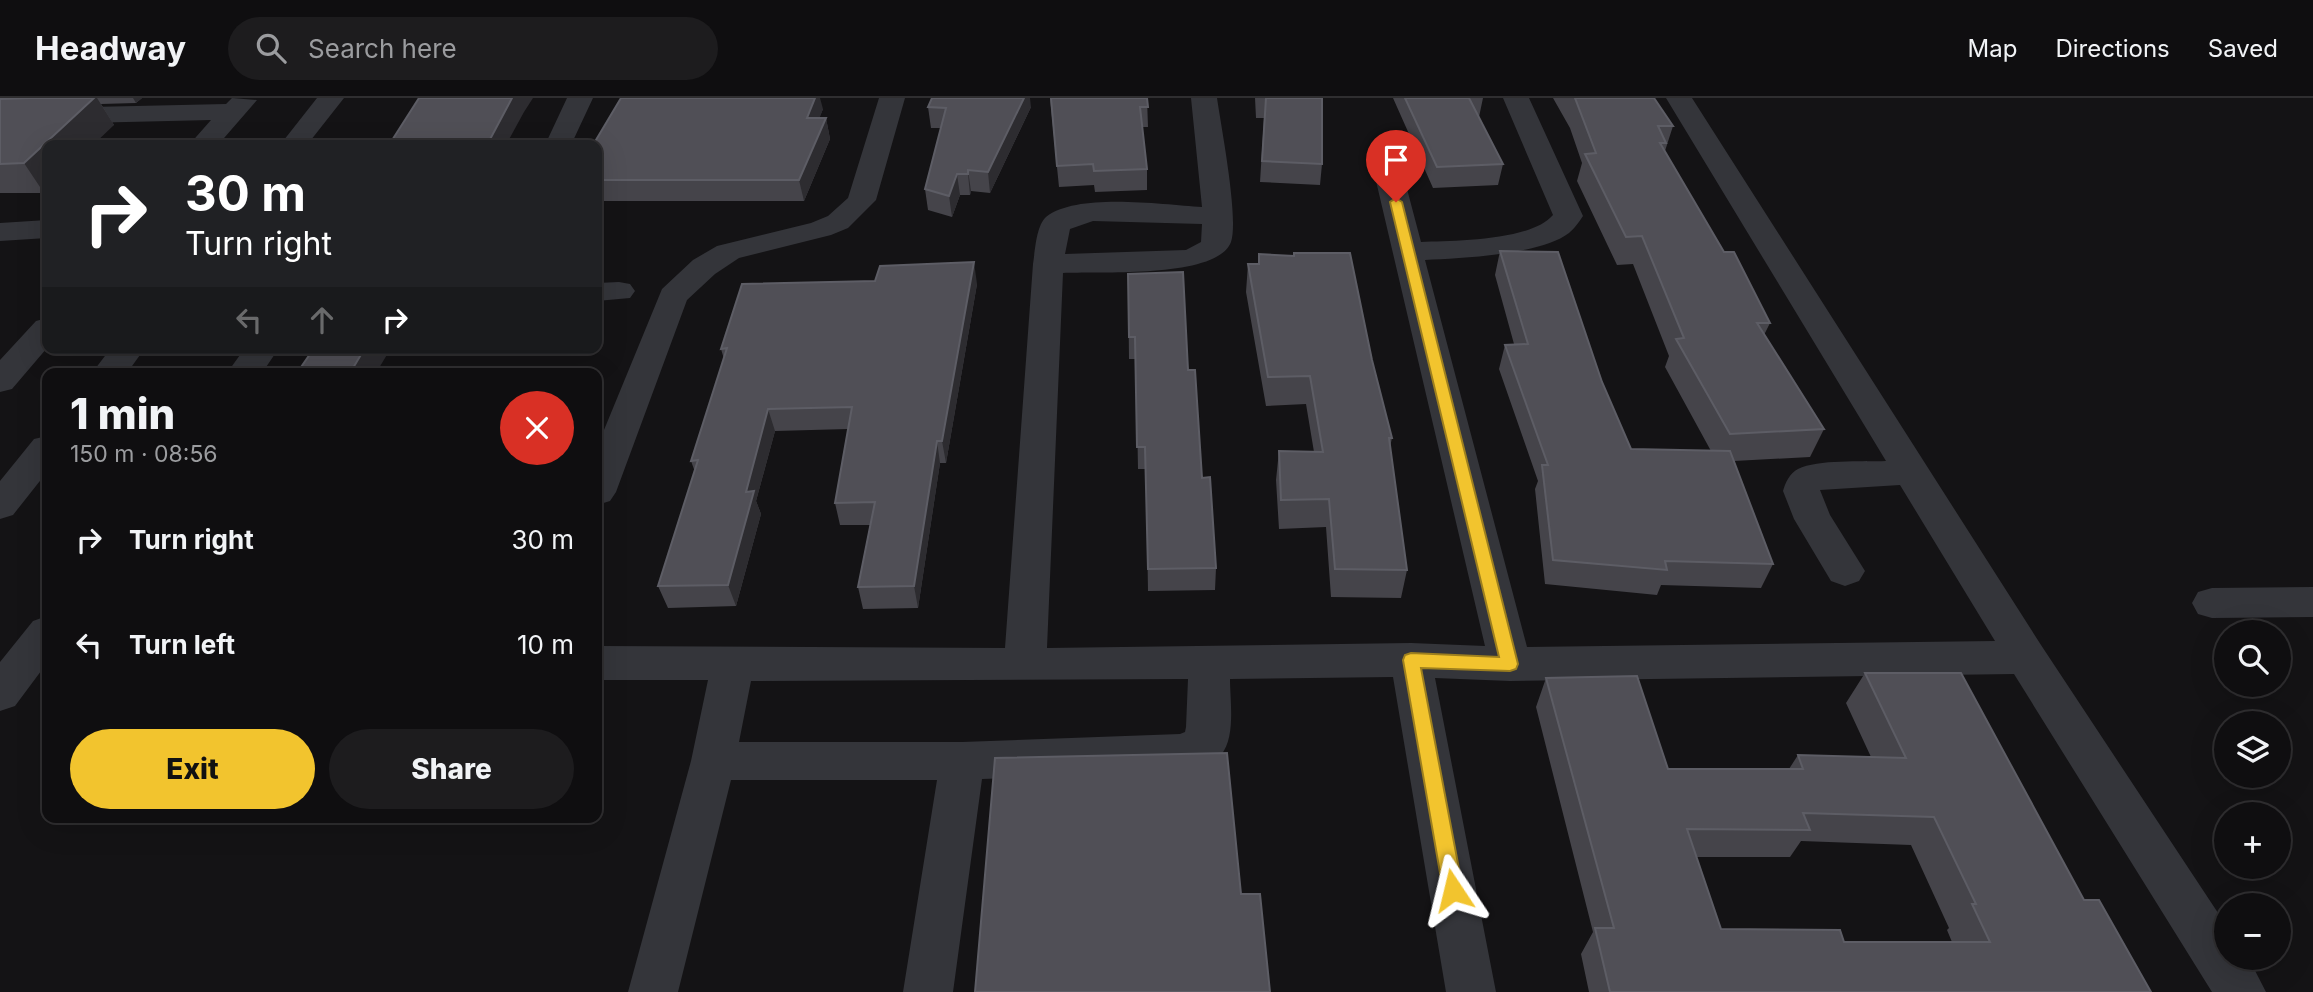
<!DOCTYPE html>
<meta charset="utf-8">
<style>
:root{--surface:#0f0e10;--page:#1d1c1e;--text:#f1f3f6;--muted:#9b9c9f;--line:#2f2e30;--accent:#f2c42e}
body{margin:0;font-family:Inter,sans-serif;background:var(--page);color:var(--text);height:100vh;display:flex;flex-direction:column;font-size:26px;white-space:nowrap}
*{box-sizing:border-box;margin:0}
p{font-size:23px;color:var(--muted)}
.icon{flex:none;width:38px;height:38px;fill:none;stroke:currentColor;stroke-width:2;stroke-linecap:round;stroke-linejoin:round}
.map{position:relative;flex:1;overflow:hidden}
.panel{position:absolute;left:42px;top:270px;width:560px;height:455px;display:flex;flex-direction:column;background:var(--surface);border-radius:14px;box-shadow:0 7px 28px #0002,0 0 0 2px var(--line)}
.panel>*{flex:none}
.top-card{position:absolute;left:42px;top:42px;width:560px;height:214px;border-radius:14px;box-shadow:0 7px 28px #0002,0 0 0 2px var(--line);background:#202124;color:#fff;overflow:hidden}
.controls{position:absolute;left:2214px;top:522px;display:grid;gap:14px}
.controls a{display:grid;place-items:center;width:77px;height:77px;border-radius:50%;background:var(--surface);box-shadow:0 7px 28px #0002,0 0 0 2px var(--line);font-size:35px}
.pin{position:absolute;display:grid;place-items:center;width:60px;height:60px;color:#fff;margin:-72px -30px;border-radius:50% 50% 50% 0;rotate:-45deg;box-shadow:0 0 7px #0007}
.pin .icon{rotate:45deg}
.me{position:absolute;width:77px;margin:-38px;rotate:350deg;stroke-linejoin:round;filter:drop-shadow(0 0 5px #0008)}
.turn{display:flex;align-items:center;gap:24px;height:147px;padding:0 28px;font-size:32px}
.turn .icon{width:91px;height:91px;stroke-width:2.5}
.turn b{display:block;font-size:49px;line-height:60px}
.lanes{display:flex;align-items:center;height:66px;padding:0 28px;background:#0003;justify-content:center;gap:35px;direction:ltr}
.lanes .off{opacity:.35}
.round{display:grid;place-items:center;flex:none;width:74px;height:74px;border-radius:37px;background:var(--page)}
.overview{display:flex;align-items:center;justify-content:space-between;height:119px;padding:0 28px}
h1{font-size:42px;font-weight:800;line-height:52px}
.primary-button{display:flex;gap:14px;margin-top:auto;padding:14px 28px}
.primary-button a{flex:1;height:80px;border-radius:42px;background:var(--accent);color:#111;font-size:28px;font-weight:800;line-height:80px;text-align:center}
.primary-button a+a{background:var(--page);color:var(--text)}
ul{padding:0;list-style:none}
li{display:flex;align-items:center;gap:21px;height:105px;padding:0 28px}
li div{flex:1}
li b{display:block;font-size:26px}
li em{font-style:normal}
header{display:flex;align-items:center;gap:42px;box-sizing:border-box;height:98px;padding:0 35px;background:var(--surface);border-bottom:2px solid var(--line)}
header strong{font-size:33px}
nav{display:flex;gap:38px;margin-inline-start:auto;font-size:24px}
.search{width:490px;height:63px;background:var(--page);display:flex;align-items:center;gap:18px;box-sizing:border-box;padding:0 24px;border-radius:38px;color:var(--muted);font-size:26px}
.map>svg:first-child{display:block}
</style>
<header>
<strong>Headway</strong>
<div class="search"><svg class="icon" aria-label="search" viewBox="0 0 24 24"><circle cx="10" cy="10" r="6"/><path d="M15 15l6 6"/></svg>Search here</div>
<nav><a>Map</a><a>Directions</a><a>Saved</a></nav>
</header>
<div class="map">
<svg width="2313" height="894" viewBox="0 0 2313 894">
<rect width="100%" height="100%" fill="#141315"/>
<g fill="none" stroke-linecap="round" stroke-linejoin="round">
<!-- minor -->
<path fill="#34353a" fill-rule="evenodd" d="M232 0 257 2 218 47H189L211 22 0 27V11L226 6Z
M317 0H344L307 47H280Z
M567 0H593L571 47H545Z
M879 0H905L876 102 848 130 831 137 739 160 715 176 687 202 616 394 610 403 597 407V349L662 191 693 162 717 148 811 125 828 118 848 100Z
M1191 0H1217C1221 28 1239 121 1231 144 1217 181 1099 173 1063 175L1047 550 1411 545 1485 548 1369 53 1373 47 1383 45 1393 47 1397 53 1421 144C1454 143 1531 143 1553 117L1503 0H1529L1583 118C1579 124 1574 131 1569 135 1540 157 1462 160 1425 162L1527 549 1995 543 1900 387 1820 392 1830 417 1865 473 1859 483 1845 488 1831 483 1794 421 1783 393C1785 385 1790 375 1798 371 1818 361 1862 364 1886 363L1666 0H1692L2041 547 2226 827V859H2248L2266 894H2212L2014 576 1510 583 1435 580 1496 894H1446L1393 579 1230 581C1230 603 1236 639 1221 657 1212 667 1193 670 1180 674L982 681 953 894H903L937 682H731L678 894H628L691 663 708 582H597V548L1005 550 1033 166C1035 154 1036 128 1046 119 1078 94 1162 107 1202 109ZM1093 123 1202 126 1201 144 1186 152 1065 156 1070 131ZM1188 581 1186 629 1185 634 1180 636 962 644H739L751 583Z
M47 122V140L0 143V125Z
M619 184 630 186 635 193 630 200 597 203V185Z
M47 220V250L12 291 0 294V262L36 223Z
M111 250H145L127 275H92Z
M245 250H279L262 275H227Z
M47 338V374L13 417 0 421V383L34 341Z
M2313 489V519L2212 520 2198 516 2192 505 2198 494 2212 490Z
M47 518V565L15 608 0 613V564L33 523Z"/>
</g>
<!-- wall -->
<path fill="#45444a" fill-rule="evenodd" d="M16 0H142L136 5 101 6 114 27 47 47V92L44 95H0V1Z
M1050 0H1147L1148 29H1142L1147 71V92L1095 94 1094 87 1059 89Z
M1255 0H1322V66L1320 87 1260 84 1264 20H1256Z
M1393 0H1483L1479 19 1503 66 1498 87 1433 90Z
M1553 0H1654L1673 28 1665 53 1724 154 1770 225 1764 237 1824 331 1810 359 1734 363 1773 466 1761 490 1661 487 1657 497 1545 486 1535 391 1538 383 1499 271 1505 247 1514 246 1495 177 1500 153 1602 284 1631 351 1711 353 1665 269 1669 258 1633 166 1617 167 1577 83 1582 65 1570 30Z
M928 9H1031L990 95 971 93 970 97H960L952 119 928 112 925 91 941 30H931Z
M823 11 819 20H826L830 41 804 103H597V47Z
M1248 166 1372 262 1392 340 1390 349 1407 472 1401 500 1331 499 1326 429 1279 431 1276 382 1279 353 1314 354 1306 306 1266 308 1246 194Z
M1128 176 1188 272 1202 380 1216 470 1215 492 1148 493 1146 371H1138L1136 261H1129Z
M977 186 946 365H940L918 510 863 511 858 489 870 427H840L835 405 848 331 775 333 756 403 761 416 736 508 668 510 658 488 695 374 691 363 724 261 721 251Z
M1865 575 2084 802 2151 894H1589L1581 856 1593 834 1536 609 1546 580 1668 671H1789L1798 657 1871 659 1846 605ZM1801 743 1911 747 1949 830 1947 832 1952 844H1844L1721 831 1696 759H1790Z"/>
<!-- shaded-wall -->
<path fill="#2d2c30" d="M94 0H97L114 27 93 47H47V92L44 95 24 65Z
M133 0H142L136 5Z
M512 0H533L524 14 506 47H487Z
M815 0H820L823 11 812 40 807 20Z
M1024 0H1030L1031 9 990 95 988 74Z
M826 20 830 41 804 103 799 82Z
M968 72 971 93 970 97 968 76Z
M957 76 960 97 952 119 949 98Z
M974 164 977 186 946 365 942 343Z
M365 250H391L376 275H350Z
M768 311 775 333 756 403 761 416 736 508 728 487 746 394Z
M937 343 940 365 918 510 914 488Z"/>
<!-- building -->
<path fill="#504f56" stroke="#5d5d65" stroke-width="2" fill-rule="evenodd" d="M30 0H94L24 65 0 66V1Z
M419 0H512L487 47H389Z
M621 0H815L807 20H826L799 82H597V47H593Z
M932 0H1024L988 74 968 72V76H957L949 98 925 91 946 10 928 9Z
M1051 0H1147L1148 9H1140L1147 71 1094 73 1093 66 1057 68Z
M1266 0H1322V66L1262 63Z
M1405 0H1469L1503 66 1437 69Z
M1575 0H1654L1673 28H1658L1666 45H1660L1724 154H1734L1770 225H1757L1824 331 1730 336 1676 241 1684 240 1642 138 1626 139 1585 56 1596 55Z
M1500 153 1558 154 1602 284 1631 351 1730 353 1773 466 1665 463 1667 472 1553 462 1542 367H1548L1505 247 1528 246Z
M1294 155H1350L1372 262 1392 340H1389L1407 472 1335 471 1329 401 1281 402 1279 353 1323 354 1310 278 1268 279 1248 166H1259V156L1294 158Z
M974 164 942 343H937L914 488 858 489 875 404 835 405 852 309 768 311 746 394 754 393 728 487 658 488 698 362 691 363 727 250 721 251 742 186 875 183 880 168Z
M1183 174 1188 272H1195L1202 380 1210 379 1216 470 1148 471 1145 349H1137L1135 239H1129L1128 176Z
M307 250H365L350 275H297L310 256H303Z
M1865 575H1961L2084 802H2099L2151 894H1610L1595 830H1614L1546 580 1637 578 1668 671H1803L1798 657 1906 660ZM1803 715 1934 719 1976 806H1972L1990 844H1844L1840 832 1721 831 1687 731 1810 732Z
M1227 655 1241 796H1260L1270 894H975L995 660Z"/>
<!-- route -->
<path fill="#f2c42e" stroke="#9d7f1e" stroke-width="2" d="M1396 100 1402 104 1518 566 1516 571 1510 573 1421 570 1463 792 1460 798 1453 801 1446 798 1443 792 1403 562 1405 557 1411 555 1499 559 1390 104Z"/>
</svg>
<div class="controls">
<a><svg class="icon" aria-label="search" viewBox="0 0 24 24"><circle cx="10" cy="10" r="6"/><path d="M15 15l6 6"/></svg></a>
<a><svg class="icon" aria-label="layers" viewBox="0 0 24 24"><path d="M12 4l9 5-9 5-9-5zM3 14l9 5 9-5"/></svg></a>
<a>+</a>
<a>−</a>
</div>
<div class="pin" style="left:1396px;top:104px;background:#d93025"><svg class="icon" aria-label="arrive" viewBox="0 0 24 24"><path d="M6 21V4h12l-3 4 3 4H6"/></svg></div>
<svg class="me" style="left:1453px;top:792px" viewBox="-20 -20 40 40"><path d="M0-17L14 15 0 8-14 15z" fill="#f2c42e" stroke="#fff" stroke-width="4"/></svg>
<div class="top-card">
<div class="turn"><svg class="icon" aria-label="right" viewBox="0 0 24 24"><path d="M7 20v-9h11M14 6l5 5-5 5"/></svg><div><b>30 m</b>Turn right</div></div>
<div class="lanes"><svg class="icon off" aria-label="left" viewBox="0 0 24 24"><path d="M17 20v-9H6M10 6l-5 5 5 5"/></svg><svg class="icon off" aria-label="ahead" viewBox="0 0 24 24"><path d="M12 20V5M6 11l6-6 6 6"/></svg><svg class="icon" aria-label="right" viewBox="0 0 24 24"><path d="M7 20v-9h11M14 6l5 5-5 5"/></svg></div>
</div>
<section class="panel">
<div class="overview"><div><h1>1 min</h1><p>150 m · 08:56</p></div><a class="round" style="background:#d93025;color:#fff"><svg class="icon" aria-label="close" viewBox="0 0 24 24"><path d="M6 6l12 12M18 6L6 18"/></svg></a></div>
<ul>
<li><svg class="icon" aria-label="right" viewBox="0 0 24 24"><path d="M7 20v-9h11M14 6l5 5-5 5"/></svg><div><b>Turn right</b></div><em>30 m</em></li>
<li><svg class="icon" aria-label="left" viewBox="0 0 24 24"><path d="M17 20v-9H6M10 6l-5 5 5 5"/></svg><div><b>Turn left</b></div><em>10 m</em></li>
</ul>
<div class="primary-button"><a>Exit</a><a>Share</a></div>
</section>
</div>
